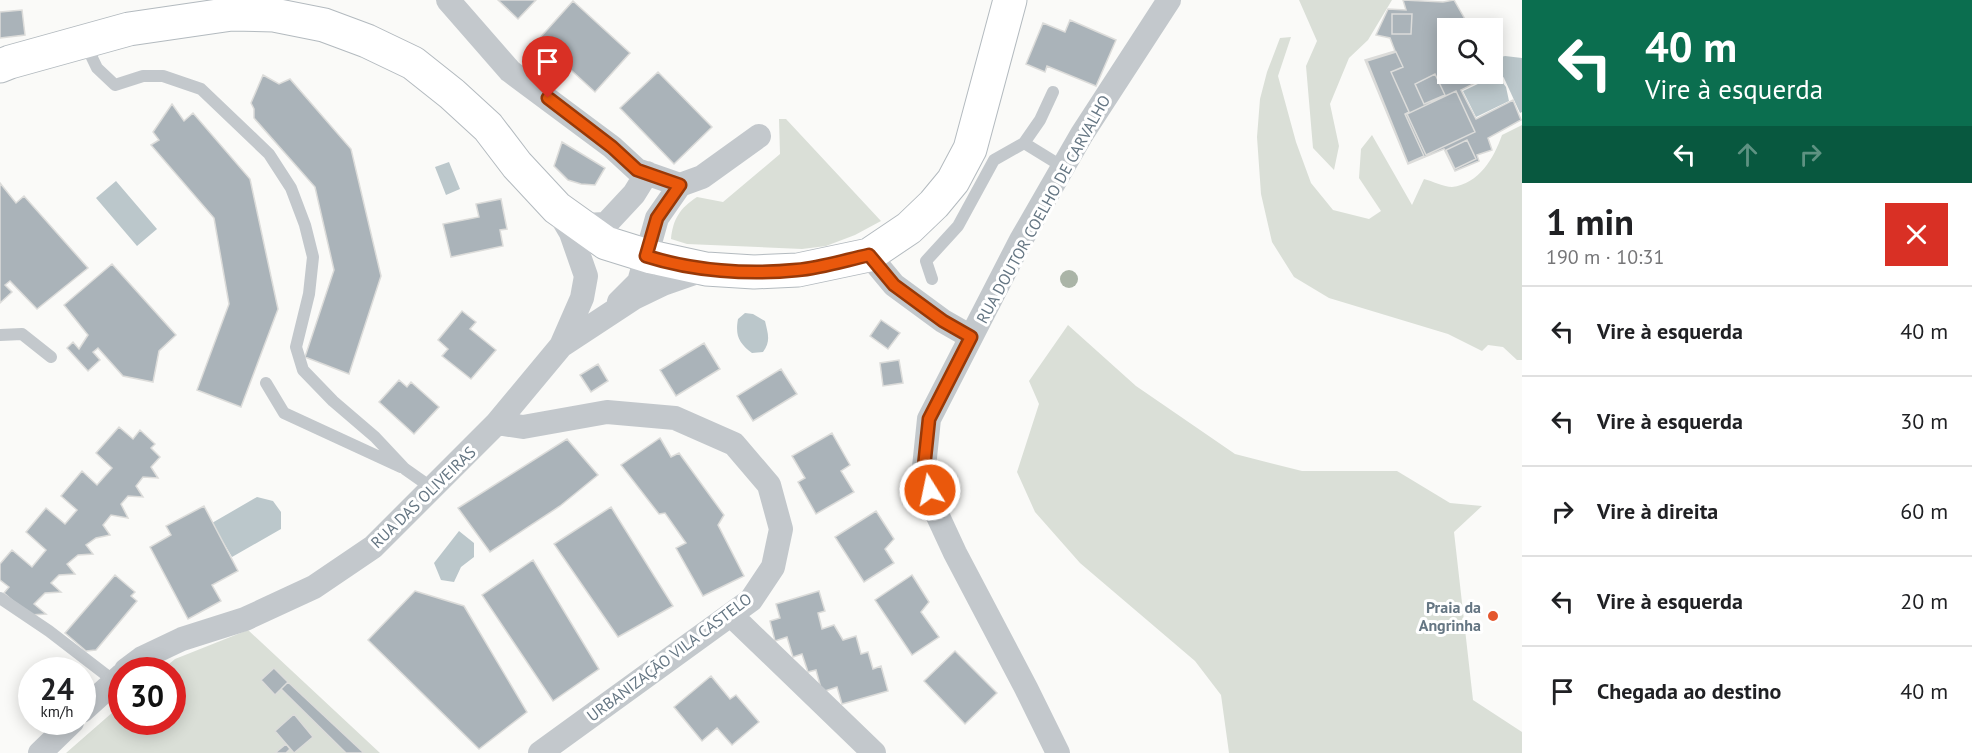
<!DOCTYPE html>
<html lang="pt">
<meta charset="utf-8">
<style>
:root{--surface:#fff;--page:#f6f6f6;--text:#202124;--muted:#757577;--line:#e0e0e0}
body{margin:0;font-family:"PT Sans",sans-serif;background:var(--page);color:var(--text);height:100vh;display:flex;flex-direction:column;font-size:22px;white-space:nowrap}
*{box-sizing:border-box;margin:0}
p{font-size:20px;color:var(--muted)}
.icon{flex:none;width:33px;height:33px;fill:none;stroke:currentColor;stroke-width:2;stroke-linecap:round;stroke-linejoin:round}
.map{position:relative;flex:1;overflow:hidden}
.side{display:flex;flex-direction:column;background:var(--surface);width:450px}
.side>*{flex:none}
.hud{background:#0b6e4f;color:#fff;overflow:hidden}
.buttons{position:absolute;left:1437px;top:18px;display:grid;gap:12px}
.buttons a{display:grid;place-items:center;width:66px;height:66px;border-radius:0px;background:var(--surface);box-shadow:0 3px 15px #0003;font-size:30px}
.speed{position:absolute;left:18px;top:657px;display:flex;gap:12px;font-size:30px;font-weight:700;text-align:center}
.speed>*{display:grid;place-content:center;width:78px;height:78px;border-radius:50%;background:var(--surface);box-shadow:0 3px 15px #0003;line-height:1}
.speed small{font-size:15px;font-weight:400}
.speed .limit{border:9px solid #d22;background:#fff;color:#111}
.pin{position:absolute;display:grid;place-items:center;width:51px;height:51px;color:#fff;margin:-62px -26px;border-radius:50% 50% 50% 0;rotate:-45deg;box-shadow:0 0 6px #0007}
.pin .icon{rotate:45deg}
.me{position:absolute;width:66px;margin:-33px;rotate:350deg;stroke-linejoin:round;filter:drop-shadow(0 0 4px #0008)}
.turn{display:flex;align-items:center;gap:21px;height:126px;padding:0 24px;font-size:27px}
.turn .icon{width:78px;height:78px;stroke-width:2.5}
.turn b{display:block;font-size:42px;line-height:51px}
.lanes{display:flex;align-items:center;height:57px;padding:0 24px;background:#0003;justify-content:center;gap:30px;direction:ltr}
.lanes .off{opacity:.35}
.round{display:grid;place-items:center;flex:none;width:63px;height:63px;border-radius:0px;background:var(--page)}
.head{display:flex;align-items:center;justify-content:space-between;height:102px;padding:0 24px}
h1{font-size:36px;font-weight:700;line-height:45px}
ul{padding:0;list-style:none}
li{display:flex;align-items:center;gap:18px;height:90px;padding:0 24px;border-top:2px solid var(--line)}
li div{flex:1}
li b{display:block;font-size:22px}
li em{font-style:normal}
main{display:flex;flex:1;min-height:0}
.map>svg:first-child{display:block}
</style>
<main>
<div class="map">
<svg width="1522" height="753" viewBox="0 0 1522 753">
<rect width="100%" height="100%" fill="#fafaf8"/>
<!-- green -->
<path fill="#dadfd7" d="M1299 0H1392L1368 40 1349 58 1330 104 1339 146 1334 170 1313 148 1306 66 1317 41Z
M1291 37 1278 76 1296 142 1311 183 1333 210 1369 219 1381 211 1359 178 1361 149 1372 135 1412 205 1424 179C1432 181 1444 187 1452 187 1479 184 1494 158 1502 135L1522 125V360H1517L1503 347 1488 345 1482 351 1448 334 1329 298 1294 277 1272 242 1261 194 1257 137 1260 99 1267 72 1280 38Z
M779 119H786L881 221 855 235 826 246 802 249 687 244 671 239C673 219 680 208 697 197L723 202 780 154Z
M1068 325 1136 386 1235 454 1302 471H1397L1450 503 1482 506 1454 532 1473 700 1522 732V753H1229L1221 695 1195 661 1080 563 1035 512 1017 472 1039 404 1029 381Z
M248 630 380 753H66L121 705 122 722H172V670H162L175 659Z"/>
<!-- water -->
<path fill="#bbc7cb" d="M1505 56 1522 58V112L1520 113 1504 78 1493 63V59Z
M1497 75 1506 87 1509 101 1476 117 1463 91Z
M449 162 460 189 446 195 435 167Z
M116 181 157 229 137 246 96 198Z
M745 313 753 314 765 321C768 334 771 341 763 352L752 353C739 343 735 336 738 319Z
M257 497 273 501 281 512V529L232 557 212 523Z
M459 531 474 543V557L461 567 454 582 441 580 434 563Z"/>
<!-- building -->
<path fill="#aab3b9" stroke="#dcdcda" stroke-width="1.5" d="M498 0H536L518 19Z
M1403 0 1443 2 1454 0 1470 28H1448V74H1492V68L1495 73 1461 90 1476 119 1513 100 1521 120 1488 138 1492 150 1477 155 1479 161 1455 171 1444 149 1408 164 1365 60 1395 51 1390 38 1376 35 1388 9 1406 10Z
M573 1 630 53 595 92 538 40Z
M22 10 25 35 0 38V12Z
M1392 14H1412L1411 34H1392Z
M1070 20 1116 40 1096 86 1047 66 1045 72 1026 64 1043 23 1065 32Z
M1396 52 1403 67 1391 72 1409 112 1405 114 1424 156 1408 163 1367 61Z
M658 72 712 127 674 164 620 108Z
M1435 74 1445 95 1424 104 1415 84Z
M263 75 279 84 290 79 351 149 381 276 349 374 305 357 334 270 315 187 254 118V109L251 103Z
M1456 91 1475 132 1426 155 1407 114Z
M172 104 184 121 193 113 250 179 278 309 241 407 197 390 229 304 214 218 151 145 159 140 153 132Z
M1467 140 1476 159 1455 169 1446 150Z
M562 142 605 168 595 185 581 184 568 180 554 166Z
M0 183 16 203 24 196 88 268 37 309 10 281 5 285 12 292 0 303Z
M501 199 507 229 500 230 503 246 451 257 443 224 479 217 476 204Z
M112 264 176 335 159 351 153 382 123 376 98 348 93 352 100 360 88 371 67 348 73 342 79 349 88 335 64 305Z
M462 311 476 322 470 329 496 350 471 379 442 356 448 349 438 340Z
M881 320 900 333 888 349 870 336Z
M704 343 720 369 676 396 660 370Z
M899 360 903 383 883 386 880 363Z
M598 364 608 381 591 392 580 375Z
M781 369 797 394 753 421 737 396Z
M399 380 407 387 411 382 439 407 414 434 379 402Z
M119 427 133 439 140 430 155 444 151 448 160 457 151 467 158 478 143 477 136 486 143 497 128 496 121 504 128 518 111 515 103 525 110 535 96 538 86 545 93 554 78 555 67 564 75 574 59 575 51 583 61 592 45 593 34 604 46 614 29 615 4 593 9 587 0 580V564L12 550 32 567 46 550 26 532 46 508 65 524 77 510 61 496 82 471 97 485 112 468 96 453Z
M832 433 850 465 841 471 854 492 816 514 798 482 805 478 792 456Z
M660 438 671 457 679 453 724 515 718 525 744 576 703 596 676 548 686 543 665 513 659 514 621 465Z
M567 439 598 475 560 506 490 552 458 508Z
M204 506 238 571 212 585 221 601 188 619 150 547 171 535 166 526Z
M611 507 673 606 618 637 554 544Z
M876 511 894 539 885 549 894 563 864 582 835 537Z
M533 560 599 669 553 701 482 595Z
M115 575 135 592 131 596 137 601 96 650 86 651 65 633Z
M912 575 929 602 921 612 939 637 912 655 875 600Z
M415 591 464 606 527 712 479 749 368 640Z
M819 591 825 611 818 613 822 629 834 625 843 640 856 636 861 654 868 652 873 669 881 666 888 691 842 704 837 687 822 692 816 670 808 672 802 654 793 657 787 637 775 641 770 621 780 618 776 604Z
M955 651 997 693 965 724 924 681Z
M274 668 288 682 275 695 261 680Z
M711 676 730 699 736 695 759 722 732 745 717 728 702 741 674 707Z
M288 682 364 753H346L281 689Z
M294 714 313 737 294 753 275 731Z
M286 744 290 749 286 753H275Z"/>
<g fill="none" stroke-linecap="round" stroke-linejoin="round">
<!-- secondary casing -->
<g stroke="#b3babf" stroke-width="35">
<path id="secondary" d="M0 66 10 62 129 29 232 14 274 15 324 25 367 41 413 63 452 94 488 127 517 165 557 208 606 243 651 257 706 269 754 272 798 270 869 255 909 228 934 204 953 181 970 149 1010 0"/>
</g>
<!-- lane -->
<path stroke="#c3c8cc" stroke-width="12" d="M85 43 97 68 115 85 143 76H163L201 89 269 154 291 188 305 225 313 257 309 294 296 347 303 370 333 401 375 437 405 469 432 488
M1024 143 1063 167
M932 279 926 261 958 226 994 160 1024 143 1040 120 1053 92
M0 335 22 334 51 357
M266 383 284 413 401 467
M0 598 49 631 114 681"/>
<!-- street -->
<path stroke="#c3c8cc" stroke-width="24" d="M448 0 510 71 612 147 637 170 680 185 702 177 759 136
M583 225 606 224 634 194 647 173
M869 255 894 285 943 321 971 337
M619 302 639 282 657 218 680 185
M561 346 634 298 663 284 706 269
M497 423 523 427 607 412 675 418 734 444 769 485 781 529 773 567 751 600 540 753
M731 615 874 753
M126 670 142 658 182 639 245 619 314 587 373 547 497 423 561 346 582 298 586 276 571 233 558 211
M82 711 122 675
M40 753 72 722
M1058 753 1026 688 955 553 936 512 924 467 929 419 1021 240 1082 134 1169 0"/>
<!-- secondary -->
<use href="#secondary" stroke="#fff" stroke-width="33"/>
</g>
<!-- trees -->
<circle fill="#aab4a7" cx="1069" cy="279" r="9"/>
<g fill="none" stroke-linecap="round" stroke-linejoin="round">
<!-- route casing -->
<g stroke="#983908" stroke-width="15">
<path id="route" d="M548 98 612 147 637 170 680 185 657 218 646 256C693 271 748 275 797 270 821 268 846 260 869 255L894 285 943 321 971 337 929 419 924 467 930 490"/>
</g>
<!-- route -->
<use href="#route" stroke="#ea580c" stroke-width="10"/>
</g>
<!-- markers -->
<circle fill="#e4572e" stroke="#fff" stroke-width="2" cx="1493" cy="616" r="6"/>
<g text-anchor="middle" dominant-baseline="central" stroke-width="6" stroke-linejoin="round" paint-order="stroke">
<!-- street labels -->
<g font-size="16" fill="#657683" stroke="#fff">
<text transform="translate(1043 209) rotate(-61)">RUA DOUTOR COELHO DE CARVALHO</text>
<text transform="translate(423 497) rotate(-44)">RUA DAS OLIVEIRAS</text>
<text transform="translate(669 657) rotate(-37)">URBANIZAÇÃO VILA CASTELO</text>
</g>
<!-- poi labels -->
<g font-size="16" font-weight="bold" fill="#657683" stroke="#fff" text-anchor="end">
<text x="1481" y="607">Praia da<tspan x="1481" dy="18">Angrinha</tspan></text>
</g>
</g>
</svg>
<div class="buttons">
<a><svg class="icon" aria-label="search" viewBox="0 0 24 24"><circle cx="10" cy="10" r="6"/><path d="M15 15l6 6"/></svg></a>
</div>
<div class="speed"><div>24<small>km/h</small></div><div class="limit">30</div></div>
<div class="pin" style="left:548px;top:98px;background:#d93025"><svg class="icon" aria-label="arrive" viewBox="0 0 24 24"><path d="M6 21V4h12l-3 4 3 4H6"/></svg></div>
<svg class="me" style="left:930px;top:490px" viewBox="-20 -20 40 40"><circle r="17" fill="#ea580c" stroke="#fff" stroke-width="3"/><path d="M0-11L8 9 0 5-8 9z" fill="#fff"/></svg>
</div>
<section class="side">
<div class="hud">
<div class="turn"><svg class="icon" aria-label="left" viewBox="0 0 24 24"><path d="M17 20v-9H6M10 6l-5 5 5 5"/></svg><div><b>40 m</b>Vire à esquerda</div></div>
<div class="lanes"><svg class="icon" aria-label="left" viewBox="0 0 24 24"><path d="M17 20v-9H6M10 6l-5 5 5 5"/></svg><svg class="icon off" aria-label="ahead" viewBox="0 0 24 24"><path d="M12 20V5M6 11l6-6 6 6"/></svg><svg class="icon off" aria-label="right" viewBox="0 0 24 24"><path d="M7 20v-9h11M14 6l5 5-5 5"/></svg></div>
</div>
<div class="head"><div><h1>1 min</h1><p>190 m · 10:31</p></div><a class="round" style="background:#d93025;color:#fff"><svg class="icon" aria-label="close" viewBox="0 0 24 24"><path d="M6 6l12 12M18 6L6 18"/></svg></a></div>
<ul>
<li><svg class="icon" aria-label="left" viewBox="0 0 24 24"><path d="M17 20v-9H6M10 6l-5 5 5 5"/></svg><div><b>Vire à esquerda</b></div><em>40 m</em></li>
<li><svg class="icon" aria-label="left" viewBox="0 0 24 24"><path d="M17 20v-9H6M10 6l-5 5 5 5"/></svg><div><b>Vire à esquerda</b></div><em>30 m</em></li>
<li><svg class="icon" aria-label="right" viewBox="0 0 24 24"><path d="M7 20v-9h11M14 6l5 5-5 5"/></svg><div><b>Vire à direita</b></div><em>60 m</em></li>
<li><svg class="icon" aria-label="left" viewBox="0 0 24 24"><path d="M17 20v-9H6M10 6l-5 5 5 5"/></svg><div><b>Vire à esquerda</b></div><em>20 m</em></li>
<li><svg class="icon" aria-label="arrive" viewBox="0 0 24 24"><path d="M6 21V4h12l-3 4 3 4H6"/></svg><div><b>Chegada ao destino</b></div><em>40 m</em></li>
</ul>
</section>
</main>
